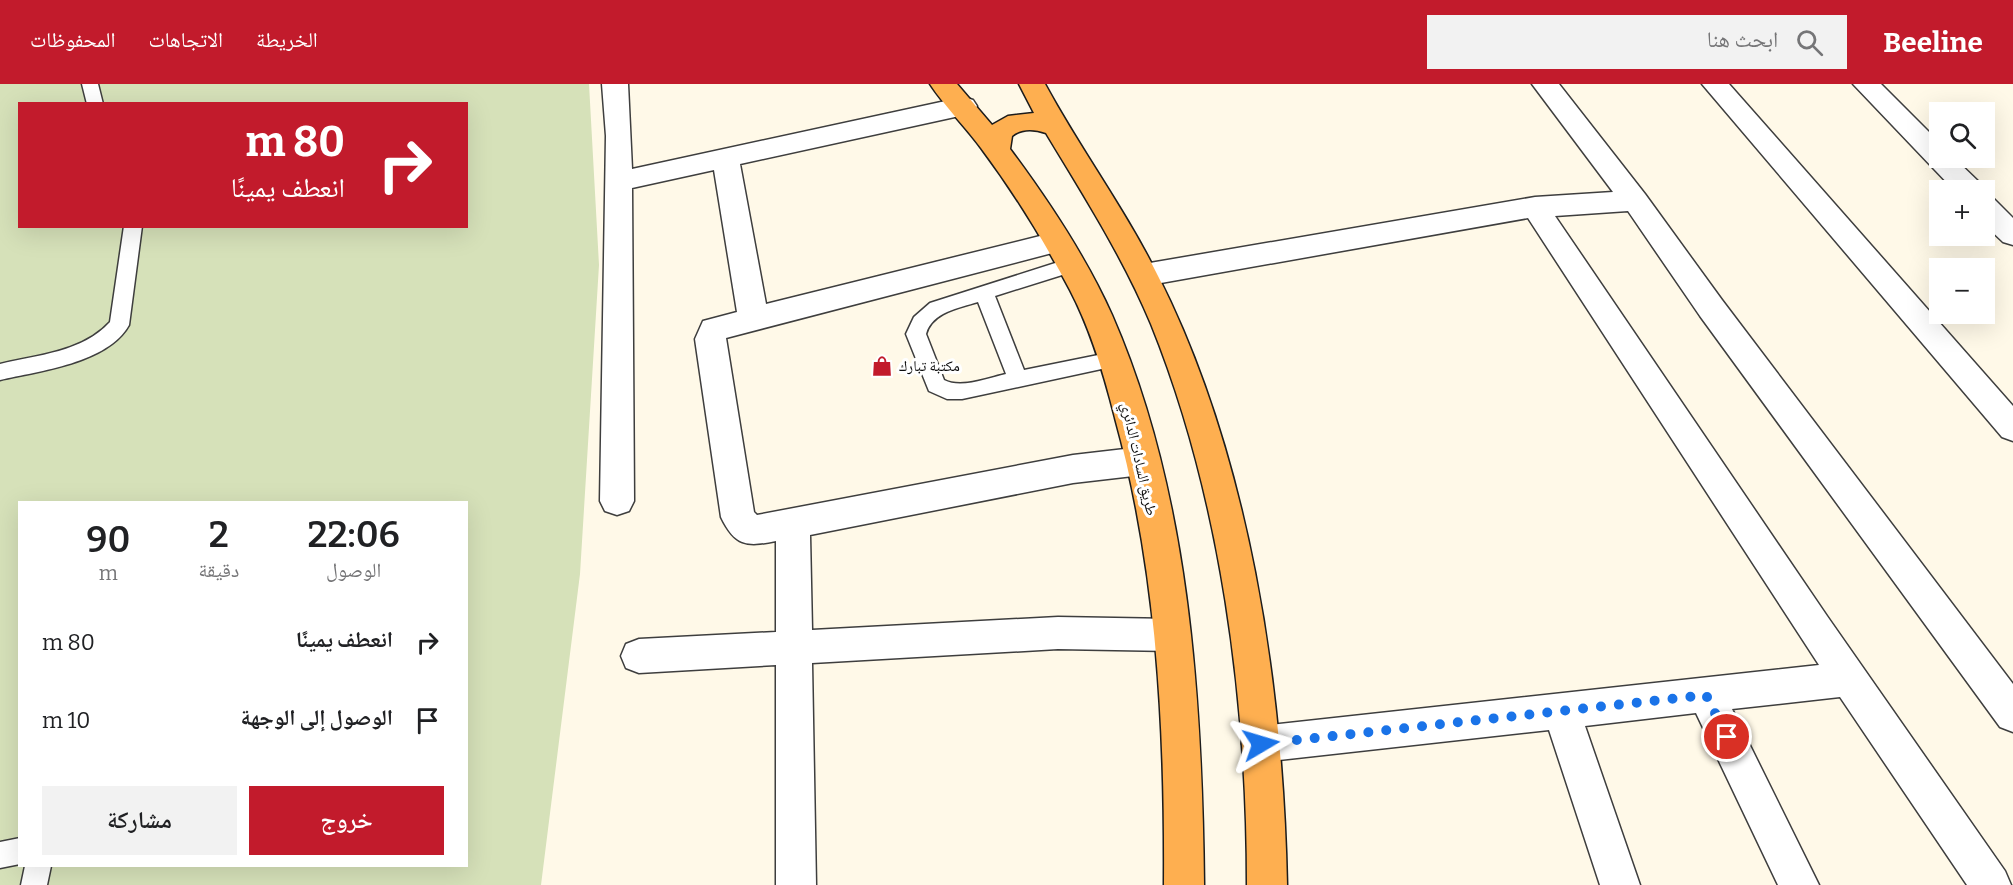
<!DOCTYPE html>
<html lang="ar">
<meta charset="utf-8">
<style>
:root{--surface:#fff;--page:#f2f2f2;--text:#202124;--muted:#757577;--accent:#c21b2c}
body{margin:0;font-family:Bitter,"Noto Naskh Arabic",serif;background:var(--page);color:var(--text);direction:rtl;height:100vh;display:flex;flex-direction:column;font-size:22px;white-space:nowrap}
*{box-sizing:border-box;margin:0}
p{font-size:20px;color:var(--muted)}
.icon{flex:none;width:33px;height:33px;fill:none;stroke:currentColor;stroke-width:2;stroke-linecap:round;stroke-linejoin:round}
.map{position:relative;flex:1;overflow:hidden;direction:ltr}
.side{position:absolute;left:18px;top:417px;width:450px;height:366px;display:flex;flex-direction:column;background:var(--surface);border-radius:0px;box-shadow:0 6px 24px #0002;direction:rtl}
.side>*{flex:none}
.banner{position:absolute;left:18px;top:18px;width:450px;height:126px;border-radius:0px;box-shadow:0 6px 24px #0002;direction:rtl;background:#c21b2c;color:#fff;overflow:hidden}
.tools{position:absolute;left:1929px;top:18px;display:grid;gap:12px}
.tools a{display:grid;place-items:center;width:66px;height:66px;border-radius:0px;background:var(--surface);box-shadow:0 6px 24px #0002;font-size:30px}
.pin{position:absolute;display:grid;place-items:center;width:51px;height:51px;color:#fff;margin:-26px;border:3px solid #fff;border-radius:50%;box-shadow:0 2px 6px #0007}
.me{position:absolute;width:66px;margin:-33px;rotate:83deg;stroke-linejoin:round;filter:drop-shadow(0 0 4px #0008)}
.turn{display:flex;align-items:center;gap:21px;height:126px;padding:0 24px;font-size:27px}
.turn .icon{width:78px;height:78px;stroke-width:2.5}
.turn b{display:block;font-size:42px;line-height:51px}
.eta{display:flex;justify-content:space-evenly;align-items:center;height:102px;text-align:center}
.eta b{font-size:36px;font-weight:600;line-height:42px}
.button{display:flex;gap:12px;margin-top:auto;padding:12px 24px}
.button a{flex:1;height:69px;border-radius:0px;background:var(--accent);color:#fff;font-size:24px;font-weight:600;line-height:69px;text-align:center}
.button a+a{background:var(--page);color:var(--text)}
ul{padding:0;list-style:none}
li{display:flex;align-items:center;gap:18px;height:78px;padding:0 24px}
li div{flex:1}
li b{display:block;font-size:22px}
li em{font-style:normal}
header{display:flex;align-items:center;gap:36px;box-sizing:border-box;height:84px;padding:0 30px;background:var(--accent);color:#fff}
header strong{font-size:28px}
nav{display:flex;gap:33px;margin-inline-start:auto;font-size:21px}
.search{width:420px;height:54px;background:var(--page);display:flex;align-items:center;gap:15px;box-sizing:border-box;padding:0 21px;border-radius:0px;color:var(--muted);font-size:22px}
.map>svg:first-child{display:block}
</style>
<header>
<strong>Beeline</strong>
<div class="search"><svg class="icon" aria-label="search" viewBox="0 0 24 24"><circle cx="10" cy="10" r="6"/><path d="M15 15l6 6"/></svg>ابحث هنا</div>
<nav><a>الخريطة</a><a>الاتجاهات</a><a>المحفوظات</a></nav>
</header>
<div class="map">
<svg width="2013" height="801" viewBox="0 0 2013 801">
<rect width="100%" height="100%" fill="#fff9e8"/>
<!-- cemetery -->
<path fill="#d6e1b9" fill-rule="evenodd" d="M0 0H589L599 181 580 490 541 801H0ZM20 20H466V142H20ZM20 418H466V782H20Z"/>
<g fill="none" stroke-linecap="round" stroke-linejoin="round">
<!-- service casing -->
<g stroke="#3e3e3e" stroke-width="3">
<path id="service" d="M82 0H98L103 20H87Z
M124 142H142L129 241C108 279 39 287 0 296V280C37 271 83 268 110 238Z
M1071 174 1078 176 1080 181 1078 186 995 212 1024 286 1113 268 1120 271 1123 276 1120 281 962 315H947L929 307 906 250 914 233 930 219ZM978 218 1006 290C988 294 961 305 944 296L926 250C932 228 959 224 978 218Z
M20 754V780L0 784V758Z
M25 782H51L47 801H21Z"/>
</g>
<!-- minor casing -->
<g stroke="#3e3e3e" stroke-width="3">
<path id="minor" d="M602 0H628L632 85 964 13 973 16 977 22 973 28 964 31 740 80 766 220 1056 148 1066 151 1070 158 1066 165 1056 168 726 254 754 428 757 431 1073 371 1142 363 1154 367 1158 377 1154 387 1142 391 1073 399 810 451 812 546 1058 533 1172 535 1185 539 1190 551 1185 563 1172 567 1058 565 812 579 816 801H776V581L639 589 626 584 621 572 626 560 639 555 776 548V457C746 463 735 462 721 433L695 255 703 237 737 228 714 86 632 104 634 417 629 427 617 431 605 427 600 417 606 52Z
M1532 0H1559L1645 110 1722 216 2013 600V648L2000 643 1700 232 1628 127 1555 132 1827 532 2005 787 2011 801H1967L1840 613 1732 625 1819 801H1778L1696 629 1585 642 1640 801H1600L1549 646 1261 678 1248 673 1242 660 1248 647 1261 642 1819 581 1528 134 1144 202 1134 199 1129 191 1134 183 1144 180 1535 113 1613 108Z
M1702 0H1729L2013 322V357L2002 353Z
M1853 0H1881L1940 59V74H1954L1980 99 1983 106H1954Z
M1984 112 1994 115 2013 134V161L2003 158 1984 140Z"/>
</g>
<!-- trunk casing -->
<g stroke="#1c1c1c" stroke-width="3">
<path id="trunk" d="M930 0H957L992 41 1008 32 1034 29 1019 0H1045C1080 65 1125 125 1158 192 1249 372 1283 600 1287 801H1247C1247 615 1221 413 1151 240 1123 173 1084 112 1046 49 1034 45 1022 44 1012 52L1010 65C1048 116 1086 173 1112 231 1189 407 1202 612 1204 801H1164C1165 644 1157 486 1115 334 1104 290 1091 246 1070 206 1044 157 1014 108 981 64 965 42 945 23 930 0Z"/>
</g>
<!-- service -->
<use href="#service" fill="#fff" fill-rule="evenodd"/>
<!-- minor -->
<use href="#minor" fill="#fff" fill-rule="evenodd"/>
<!-- trunk -->
<use href="#trunk" fill="#feaf50" fill-rule="evenodd"/>
</g>
<g fill="none" stroke-linecap="round" stroke-linejoin="round">
<!-- route -->
<path stroke="#1a73e8" stroke-width="10" stroke-dasharray="0 18" d="M1261 660 1706 611 1727 653"/>
</g>
<!-- icons -->
<defs>
<g id="shop-bare" transform="scale(1.62)"><path d="M-5-2.5h2.3a2.7 3.5 0 0 1 5.4 0H5L5.5 6h-11ZM-1.5-2.5h3a1.5 2.3 0 0 0-3 0Z" fill="#c21b2c" stroke="#fff" stroke-width="2.5" paint-order="stroke"/></g>
</defs>
<g fill-rule="evenodd">
<use href="#shop-bare" x="882" y="282"/>
</g>
<g text-anchor="middle" dominant-baseline="central" stroke-width="6" stroke-linejoin="round" paint-order="stroke">
<!-- poi labels -->
<g font-size="15" fill="#0b0b0b" stroke="#fff" text-anchor="start">
<text x="899" y="282">مكتبة تبارك</text>
</g>
<!-- street labels -->
<g font-size="15" fill="#0b0b0b" stroke="#fff">
<text transform="translate(1139 375) rotate(77)">طريق السادات الدائري</text>
</g>
</g>
</svg>
<div class="tools">
<a><svg class="icon" aria-label="search" viewBox="0 0 24 24"><circle cx="10" cy="10" r="6"/><path d="M15 15l6 6"/></svg></a>
<a>+</a>
<a>−</a>
</div>
<div class="pin" style="left:1727px;top:653px;background:#d93025"><svg class="icon" aria-label="arrive" viewBox="0 0 24 24"><path d="M6 21V4h12l-3 4 3 4H6"/></svg></div>
<svg class="me" style="left:1261px;top:660px" viewBox="-20 -20 40 40"><path d="M0-17L14 15 0 8-14 15z" fill="#1a73e8" stroke="#fff" stroke-width="4"/></svg>
<div class="banner">
<div class="turn"><svg class="icon" aria-label="right" viewBox="0 0 24 24"><path d="M7 20v-9h11M14 6l5 5-5 5"/></svg><div><b>80 m</b>انعطف يمينًا</div></div>
</div>
<section class="side">
<div class="eta">
<div><b>22:06</b><p>الوصول</p></div>
<div><b>2</b><p>دقيقة</p></div>
<div><b>90</b><p>m</p></div>
</div>
<ul>
<li><svg class="icon" aria-label="right" viewBox="0 0 24 24"><path d="M7 20v-9h11M14 6l5 5-5 5"/></svg><div><b>انعطف يمينًا</b></div><em>80 m</em></li>
<li><svg class="icon" aria-label="arrive" viewBox="0 0 24 24"><path d="M6 21V4h12l-3 4 3 4H6"/></svg><div><b>الوصول إلى الوجهة</b></div><em>10 m</em></li>
</ul>
<div class="button"><a>خروج</a><a>مشاركة</a></div>
</section>
</div>
